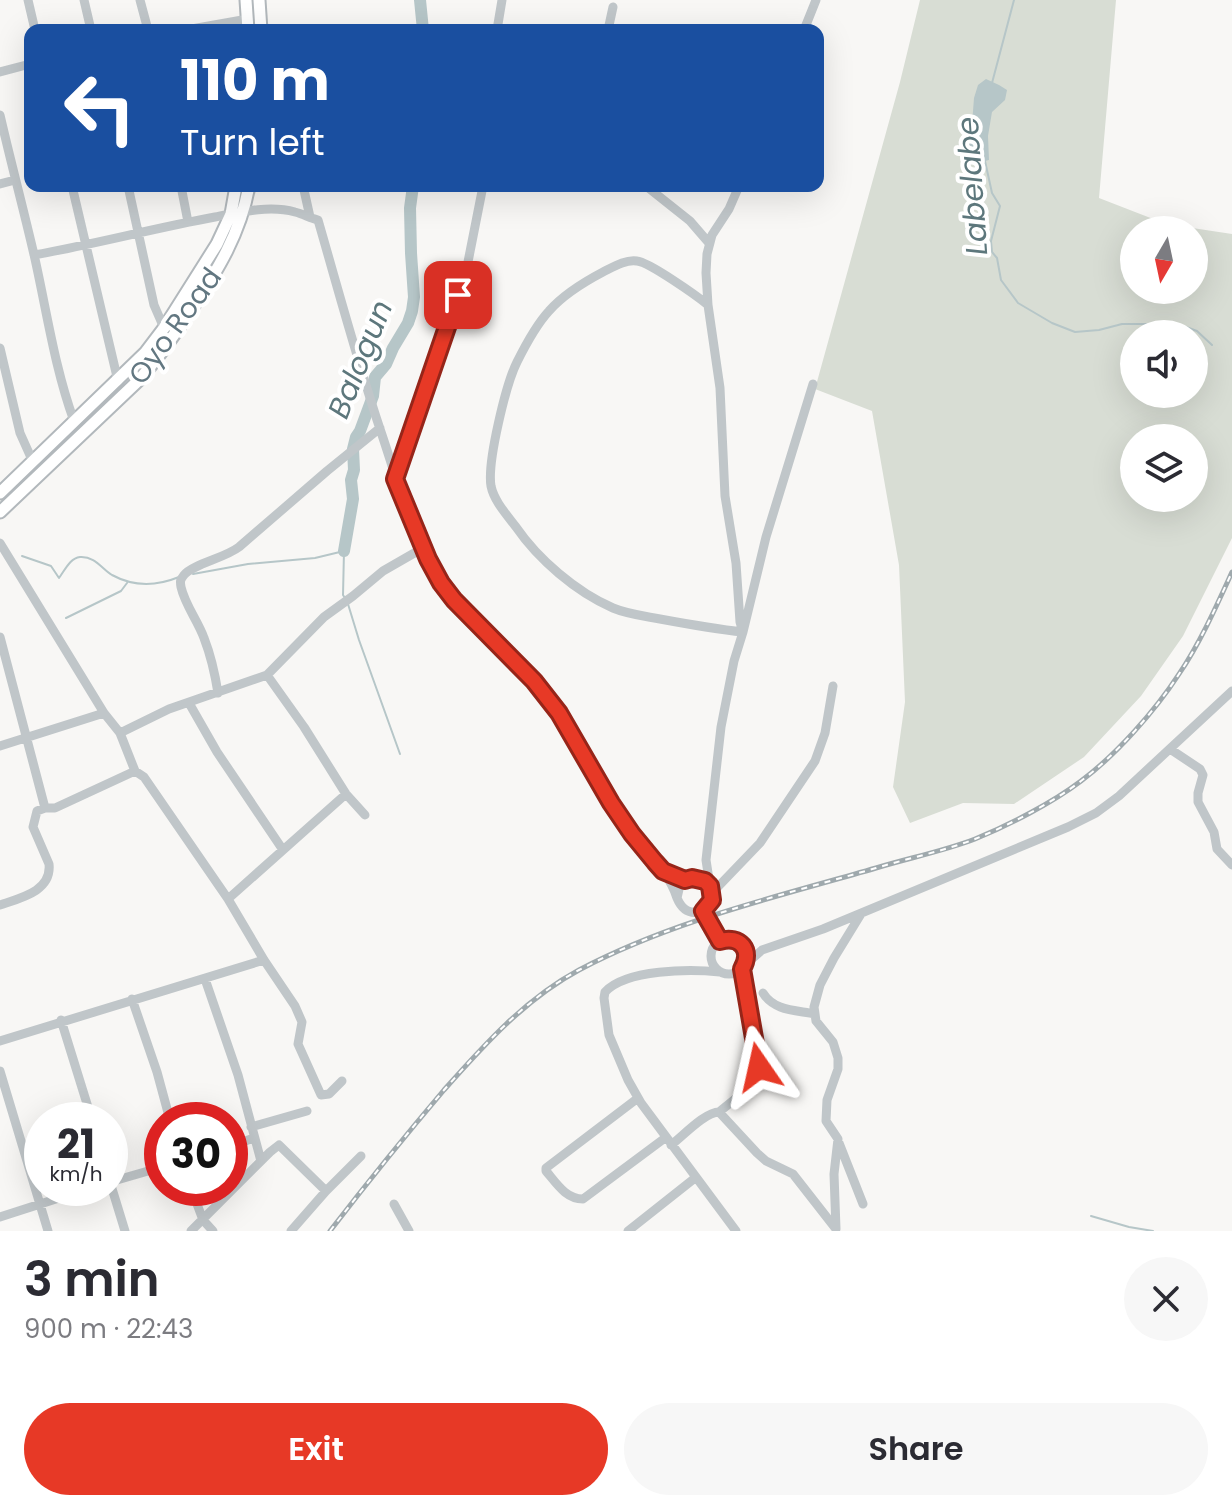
<!DOCTYPE html>
<meta charset="utf-8">
<style>
:root{--surface:#fff;--page:#f7f7f7;--text:#2b2b33;--muted:#7c7c81;--accent:#e73926}
body{margin:0;font-family:Poppins,sans-serif;background:var(--page);color:var(--text);height:100vh;display:flex;flex-direction:column;font-size:30px;white-space:nowrap}
*{box-sizing:border-box;margin:0}
p{font-size:26px;color:var(--muted)}
.icon{flex:none;width:44px;height:44px;fill:none;stroke:currentColor;stroke-width:2;stroke-linecap:round;stroke-linejoin:round}
.map{position:relative;height:1231px;overflow:hidden}
.sheet{display:flex;flex-direction:column;background:var(--surface);flex:1}
.sheet>*{flex:none}
.hud{position:absolute;left:24px;top:24px;width:800px;height:168px;border-radius:16px;box-shadow:0 8px 32px #0002;background:#1a4fa0;color:#fff;overflow:hidden}
.needle{width:52px;rotate:189deg}
.fabs{position:absolute;left:1120px;top:216px;display:grid;gap:16px}
.fabs a{display:grid;place-items:center;width:88px;height:88px;border-radius:50%;background:var(--surface);box-shadow:0 8px 32px #0002;font-size:40px}
.speed{position:absolute;left:24px;top:1102px;display:flex;gap:16px;font-size:40px;font-weight:700;text-align:center}
.speed>*{display:grid;place-content:center;width:104px;height:104px;border-radius:50%;background:var(--surface);box-shadow:0 8px 32px #0002;line-height:1}
.speed small{font-size:20px;font-weight:400}
.speed .limit{border:12px solid #d22;background:#fff;color:#111}
.pin{position:absolute;display:grid;place-items:center;width:68px;height:68px;color:#fff;margin:-34px;border-radius:16px;box-shadow:0 4px 12px #0006}
.me{position:absolute;width:88px;margin:-44px;rotate:349deg;stroke-linejoin:round;filter:drop-shadow(0 0 6px #0008)}
.turn{display:flex;align-items:center;gap:28px;height:168px;padding:0 24px;font-size:36px}
.turn .icon{width:104px;height:104px;stroke-width:2.5}
.turn b{display:block;font-size:56px;line-height:68px}
.round{display:grid;place-items:center;flex:none;width:84px;height:84px;border-radius:42px;background:var(--page)}
.head{display:flex;align-items:center;justify-content:space-between;height:136px;padding:0 24px}
h1{font-size:48px;font-weight:600;line-height:60px}
.primary-button{display:flex;gap:16px;margin-top:auto;padding:16px 24px}
.primary-button a{flex:1;height:92px;border-radius:48px;background:var(--accent);color:#fff;font-size:32px;font-weight:600;line-height:92px;text-align:center}
.primary-button a+a{background:var(--page);color:var(--text)}
.map>svg:first-child{display:block}
</style>
<div class="map">
<svg width="1232" height="1231" viewBox="0 0 1232 1231">
<rect width="100%" height="100%" fill="#f8f7f5"/>
<!-- green -->
<path fill="#d8ddd4" fill-rule="evenodd" d="M920 0H1116L1099 198 1166 224 1232 234V538L1183 636 1141 696 1084 757 1014 804 963 803 910 823 893 787 905 702 899 565 872 411 815 389 900 82ZM1134 230H1194V290H1134ZM1134 334H1194V394H1134ZM1134 438H1194V498H1134Z"/>
<!-- water -->
<path fill="#b6c6c8" d="M986 79 999 85 1007 90 1005 100 992 112 988 136 989 160 978 163 969 159 966 152 972 124 974 98 978 85Z"/>
<g fill="none" stroke-linecap="round" stroke-linejoin="round">
<!-- stream -->
<path stroke="#b6c6c8" stroke-width="2" d="M992 83 1014 0
M985 161 992 193 1000 206 991 241 992 252 997 258 1001 280 1018 303 1052 323 1075 332 1099 330 1122 324H1155L1186 327 1197 331 1212 345
M22 556 51 566 59 578C65 570 70 558 80 557 95 556 102 569 112 575 134 587 157 586 179 577
M193 574 248 564 315 558 344 551 343 595 345 598
M348 604 359 640 400 754
M66 618 121 591 127 583
M1091 1216 1129 1227 1153 1231"/>
<!-- river -->
<path stroke="#b6c6c8" stroke-width="12" d="M420 0 423 30
M344 551 353 499 351 480 354 470 353 449 356 437 360 431 373 396 375 377 386 364 393 348 408 323 412 311 414 297 411 253 410 208 413 186"/>
<!-- major casing -->
<g stroke="#b2b8bc" stroke-width="15">
<path id="major" d="M246 0 248 30
M259 0 261 30
M0 493 145 353 164 328 217 244 231 214 236 186
M0 512 139 380C158 358 175 334 191 310 218 270 240 234 249 186"/>
</g>
<!-- minor -->
<path stroke="#c0c6c9" stroke-width="9" d="M28 0 35 30
M84 0 91 30
M140 0 148 30
M186 30 248 19
M497 30 502 0
M608 30 613 7
M804 30 816 0
M0 72 30 64
M0 115C11 163 24 211 35 259 47 313 55 369 74 421
M0 184 15 180
M72 186 118 381
M128 186 154 305 164 328
M181 186 188 222
M306 186 304 190 310 217
M646 186 690 221 709 243
M34 255C95 244 155 228 215 217 240 212 270 205 295 212 303 214 310 218 318 220 338 289 357 360 380 429 398 481 411 539 443 585 468 622 505 648 534 681 572 725 596 781 629 829 645 852 668 870 677 898
M708 305C697 296 649 262 637 261 626 259 613 267 603 272 584 282 563 295 549 311 537 324 525 346 517 362 506 384 487 462 491 486 494 501 507 515 516 527 538 559 576 592 613 608 627 614 644 616 660 619 687 624 715 629 743 632L766 537 813 384
M0 348 20 433 33 462
M396 477 466 272 483 186
M0 543 104 713 120 733 135 771 144 777 228 899 264 960 295 1006 302 1022 298 1044 321 1095 329 1094 342 1081
M0 637 45 808
M267 675 304 727 346 794 365 815
M218 693C215 674 211 656 204 638 198 621 185 605 181 587 180 581 180 580 184 575 193 564 225 558 239 547L327 471 380 428
M189 703 217 752 283 850
M120 733 169 709 267 675 324 617 353 596 383 571 423 548
M0 746 104 713
M1170 749 1200 769 1203 775 1198 793V802L1214 832 1217 849 1232 865
M710 886 706 860 721 727 734 661 743 632 740 622 736 563 725 496 720 388 708 305 706 273 707 254 712 235 729 209 739 186
M712 893 705 881 692 878 680 885 677 898C682 910 690 915 703 911L712 900V893L760 843 815 761 825 733 833 686
M228 899 346 794
M0 905C21 898 52 891 49 864L33 827 37 811 45 808H55L135 771
M703 911 720 941
M711 956a18 18 0 1 1 36 0a18 18 0 1 1-36 0Z
M745 965 762 950 823 929 1068 827 1096 813 1119 796 1232 691
M720 972C690 969 626 969 605 992L604 998 609 1035 628 1080 641 1103 736 1231
M205 979 238 1075 261 1161
M763 993C774 1011 796 1010 815 1014
M132 999 157 1072 170 1120
M61 1020 92 1120
M0 1041 264 960
M0 1071 48 1231
M638 1098 546 1168V1171C557 1184 566 1199 583 1199L665 1138
M719 1112 750 1087 760 1075 742 969
M251 1127 307 1111
M839 1143 863 1204
M671 1145C683 1136 705 1112 719 1112L757 1153 766 1161 793 1174 836 1229
M230 1146 254 1138
M110 1182 162 1167
M110 1182 125 1231
M191 1188 203 1220 213 1231
M394 1204 409 1231
M0 1217 90 1188
M836 1229 834 1174 838 1139 826 1121 827 1100 838 1069V1058L833 1042 816 1021 814 1007 820 985 834 958 861 914
M191 1231 270 1152 279 1145 326 1191
M291 1231 326 1191 361 1156
M628 1231 695 1178"/>
<!-- major -->
<use href="#major" stroke="#fff" stroke-width="11"/>
<!-- rail casing -->
<g stroke="#9fa9ad" stroke-width="5">
<path id="rail" d="M330 1231C367 1183 405 1136 444 1090 484 1045 525 999 579 970 672 921 776 897 876 868 909 858 944 851 975 839 1009 825 1052 803 1081 781 1116 755 1155 711 1179 674 1200 643 1216 607 1232 572"/>
</g>
<!-- rail -->
<use href="#rail" stroke="#fff" stroke-width="2" stroke-dasharray="6" stroke-linecap="butt"/>
</g>
<g fill="none" stroke-linecap="round" stroke-linejoin="round">
<!-- route casing -->
<g stroke="#962519" stroke-width="20">
<path id="route" d="M458 295 395 479 428 559 441 583 454 600 534 681 559 713 611 803 632 834 655 862 663 871 685 880 692 878 705 881 710 886 712 900 703 911 720 941C740 935 753 950 742 969L759 1067"/>
</g>
<!-- route -->
<use href="#route" stroke="#e73926" stroke-width="14"/>
</g>
<g text-anchor="middle" dominant-baseline="central" stroke-width="8" stroke-linejoin="round" paint-order="stroke">
<!-- street labels -->
<g font-size="28" fill="#627781" stroke="#fff">
<text transform="translate(175 326) rotate(-54)">Oyo Road</text>
</g>
<!-- water labels -->
<g font-size="30" font-style="italic" fill="#5d777c" stroke="#fff">
<text transform="translate(972 186) rotate(-94)">Labelabe</text>
<text transform="translate(360 359) rotate(-68)">Balogun</text>
</g>
</g>
</svg>
<div class="fabs">
<a><svg class="needle" viewBox="-14 -14 28 28"><path d="M0-13l5 13h-10z" fill="#e53935"/><path d="M0 13l5-13h-10z" fill="#7c7c81"/></svg></a>
<a><svg class="icon" aria-label="sound" viewBox="0 0 24 24"><path d="M4 9h4l5-4v14l-5-4H4zM17 9q2 3 0 6"/></svg></a>
<a><svg class="icon" aria-label="layers" viewBox="0 0 24 24"><path d="M12 4l9 5-9 5-9-5zM3 14l9 5 9-5"/></svg></a>
</div>
<div class="speed"><div>21<small>km/h</small></div><div class="limit">30</div></div>
<div class="pin" style="left:458px;top:295px;background:#d93025"><svg class="icon" aria-label="arrive" viewBox="0 0 24 24"><path d="M6 21V4h12l-3 4 3 4H6"/></svg></div>
<svg class="me" style="left:759px;top:1067px" viewBox="-20 -20 40 40"><path d="M0-17L14 15 0 8-14 15z" fill="#e73926" stroke="#fff" stroke-width="4"/></svg>
<div class="hud">
<div class="turn"><svg class="icon" aria-label="left" viewBox="0 0 24 24"><path d="M17 20v-9H6M10 6l-5 5 5 5"/></svg><div><b>110 m</b>Turn left</div></div>
</div>
</div>
<section class="sheet">
<div class="head"><div><h1>3 min</h1><p>900 m · 22:43</p></div><a class="round"><svg class="icon" aria-label="close" viewBox="0 0 24 24"><path d="M6 6l12 12M18 6L6 18"/></svg></a></div>
<div class="primary-button"><a>Exit</a><a>Share</a></div>
</section>
